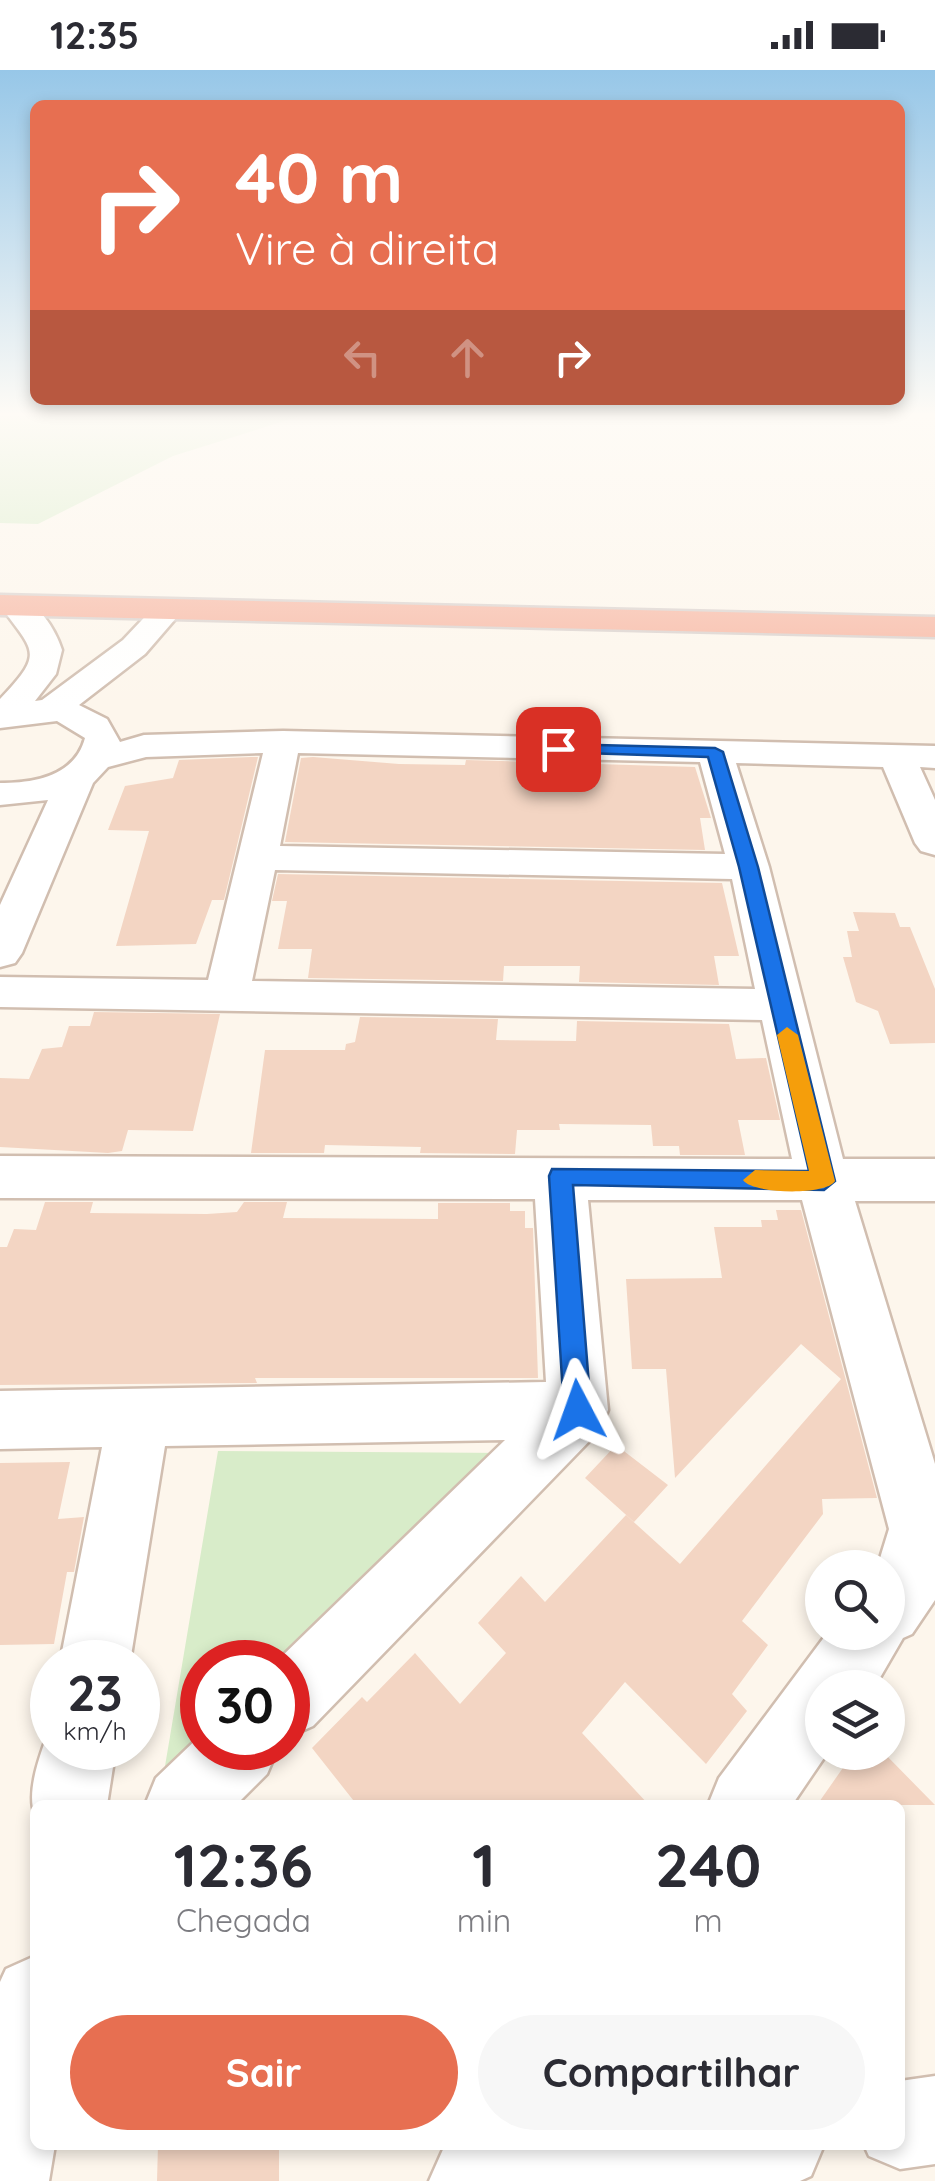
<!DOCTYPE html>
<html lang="pt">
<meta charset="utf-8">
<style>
:root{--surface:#fff;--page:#f7f7f7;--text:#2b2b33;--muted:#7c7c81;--accent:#e76f51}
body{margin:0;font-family:Quicksand,sans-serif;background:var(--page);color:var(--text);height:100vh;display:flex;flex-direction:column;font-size:38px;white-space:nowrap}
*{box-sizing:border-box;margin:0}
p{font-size:32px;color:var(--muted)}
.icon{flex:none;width:55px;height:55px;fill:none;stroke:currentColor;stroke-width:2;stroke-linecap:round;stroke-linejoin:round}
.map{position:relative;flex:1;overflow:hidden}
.sheet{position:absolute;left:30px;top:1730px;width:875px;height:350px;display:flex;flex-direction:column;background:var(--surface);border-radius:15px;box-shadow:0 5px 15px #0003}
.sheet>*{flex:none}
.banner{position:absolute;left:30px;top:30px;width:875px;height:305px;border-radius:15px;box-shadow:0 5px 15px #0003;background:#e76f51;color:#fff;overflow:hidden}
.buttons{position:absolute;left:805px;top:1480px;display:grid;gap:20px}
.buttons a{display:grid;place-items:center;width:100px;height:100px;border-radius:50%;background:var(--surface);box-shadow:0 5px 15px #0003;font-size:50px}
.speed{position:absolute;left:30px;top:1570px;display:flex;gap:20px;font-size:50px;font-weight:700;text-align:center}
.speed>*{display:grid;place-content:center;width:130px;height:130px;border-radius:50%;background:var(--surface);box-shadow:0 5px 15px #0003;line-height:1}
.speed small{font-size:25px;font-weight:400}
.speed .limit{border:15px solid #d22;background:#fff;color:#111}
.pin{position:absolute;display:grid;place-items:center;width:85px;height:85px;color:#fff;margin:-42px;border-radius:20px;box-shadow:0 5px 15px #0006}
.me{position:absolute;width:110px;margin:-55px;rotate:356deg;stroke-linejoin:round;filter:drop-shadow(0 0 8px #0008)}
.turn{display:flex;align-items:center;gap:35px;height:210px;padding:0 40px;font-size:45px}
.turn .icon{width:130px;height:130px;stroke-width:2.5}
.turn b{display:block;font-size:70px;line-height:85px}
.lanes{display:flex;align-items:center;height:95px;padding:0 40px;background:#0003;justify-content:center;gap:50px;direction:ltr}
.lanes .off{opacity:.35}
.eta{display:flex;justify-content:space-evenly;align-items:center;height:170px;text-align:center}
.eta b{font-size:60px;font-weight:700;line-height:70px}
.button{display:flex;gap:20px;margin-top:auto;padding:20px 40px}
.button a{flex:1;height:115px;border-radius:60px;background:var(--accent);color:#fff;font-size:40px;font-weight:700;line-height:115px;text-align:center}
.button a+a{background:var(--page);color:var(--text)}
.status{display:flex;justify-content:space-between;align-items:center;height:70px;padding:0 50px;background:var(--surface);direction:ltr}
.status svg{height:28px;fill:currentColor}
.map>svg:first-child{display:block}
</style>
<div class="status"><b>12:35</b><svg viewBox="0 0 49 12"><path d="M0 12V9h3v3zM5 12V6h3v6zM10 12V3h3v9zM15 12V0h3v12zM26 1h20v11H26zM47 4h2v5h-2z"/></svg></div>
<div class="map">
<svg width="935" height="2111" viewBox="0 0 935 2111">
<rect width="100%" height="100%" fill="#fdf6ec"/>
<!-- green -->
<path fill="#d8ecc9" d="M0 342H313L173 386 38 454 0 453Z
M218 1381 524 1383 288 1599V1592H202V1677L162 1714Z"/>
<!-- building -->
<path fill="#f3d5c3" d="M251 687H258L224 830H212L196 874 116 876 149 761 108 760 125 716 173 708 179 690Z
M313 687 399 694 465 695 466 690 695 697 711 748H700L705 780 285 772 301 688Z
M278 804 722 813 739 886H714L719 915 579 912 580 896H504L503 911 308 908 312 879H278L287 831H272Z
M853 842 895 843 900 857H910L935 919V973L890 974 878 941 856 932 843 887H852L847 861H859Z
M94 942 220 944 193 1061 128 1060 122 1081 108 1083 0 1077V1008L29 1009 42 979 62 977 69 956H90Z
M360 947 498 949 496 970 576 971 577 951 729 954 736 989 766 988 780 1050H738L745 1085H680L679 1076H653L651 1055 559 1054 560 1060H517L515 1084 420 1083 421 1077 325 1075 324 1083H251L265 980H345L346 974 355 972Z
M45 1132H93L90 1143 207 1144 237 1142 244 1132H287L283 1148 438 1149V1133H510V1141H525V1158H533L538 1308H255L257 1313 0 1315V1177H7L14 1159 36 1160Z
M776 1140H801L877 1428 822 1429 823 1444 742 1551 768 1575 732 1624 747 1641 706 1694 625 1612 582 1663 649 1735H357L312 1678 362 1627 367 1632 415 1583 460 1634 506 1583 478 1553 521 1506 545 1532 626 1445 680 1494 841 1309 801 1274 675 1408 666 1299H632L626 1209 722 1208 714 1157H762L761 1150H778Z
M616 1375 668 1415 634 1452 585 1408Z
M70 1392 58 1449 84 1447 74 1502H67L54 1574 0 1575V1393Z
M854 1682H883L935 1735H817Z
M158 2075H279V2111H157Z"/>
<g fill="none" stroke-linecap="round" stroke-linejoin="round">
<!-- minor casing -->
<g stroke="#d1beb0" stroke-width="5">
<path id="minor" d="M15 526C38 532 55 558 62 580L56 604 35 631 42 630 123 570 157 534H179L183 540 145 584 79 635 107 649 120 672 144 665 283 661 935 676V698L920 697 935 730V785L921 781 915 773 883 697 736 693 769 797 843 1089H935V1131H855L935 1394V1530L912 1564 903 1568 874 1618H822V1682H828L792 1735H708L719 1708 828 1562H888V1498H877L889 1459 802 1130H588L608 1340 600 1360 313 1656 288 1667V1592H276L505 1370 165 1376 130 1592H60L102 1377 0 1379V1321L546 1312 535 1129 0 1128V1086L792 1089 762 950 0 937V907L208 910 263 683 146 687 108 697 93 713 22 883 15 893 0 897V835L48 730 0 735V713C35 713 75 706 85 668L57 651 0 658V629C46 581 33 582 0 535ZM298 683 700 692 725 784 280 776ZM275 800 732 809 755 919 252 911Z
M52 1653V1678H116L107 1735H35V1745C25 1720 43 1677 52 1653Z
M202 1664V1678H278L267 1704 236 1735H145L156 1708Z
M35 1886V2075H55L49 2111H0V1912L6 1899Z
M935 2006V2094L900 2099 869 2086 864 2075H900V2011Z
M445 2075H824L811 2106 800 2111H429Z"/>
</g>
<!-- highway casing -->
<g stroke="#dad1cd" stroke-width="5">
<path id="highway" d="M0 525 935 547V567L0 545Z"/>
</g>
<!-- minor -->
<use href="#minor" fill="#fff" fill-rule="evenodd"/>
<!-- highway -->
<use href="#highway" fill="#f7b7a3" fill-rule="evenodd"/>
</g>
<!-- sky -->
<linearGradient id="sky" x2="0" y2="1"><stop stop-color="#97c7e8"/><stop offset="0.54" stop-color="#fefbf6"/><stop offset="1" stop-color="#fefbf6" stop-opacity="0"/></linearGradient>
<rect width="935" height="638" fill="url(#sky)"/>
<!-- route -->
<path fill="#1a73e8" stroke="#114b97" stroke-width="2.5" d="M558 674 715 678 723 682 758 797 835 1111 824 1120 573 1115 591 1340 587 1349 578 1353 568 1349 564 1340 549 1106 552 1099 809 1101 739 797 708 687 552 682 550 679Z"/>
<!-- slow -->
<path fill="#f59e0b" d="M787 957 798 965 835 1111C826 1126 752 1124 743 1110L755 1100 809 1101 777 965Z"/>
</svg>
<div class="buttons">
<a><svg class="icon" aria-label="search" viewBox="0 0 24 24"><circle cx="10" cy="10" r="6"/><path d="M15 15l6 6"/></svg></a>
<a><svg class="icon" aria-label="layers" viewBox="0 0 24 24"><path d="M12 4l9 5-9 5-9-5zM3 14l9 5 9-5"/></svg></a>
</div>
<div class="speed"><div>23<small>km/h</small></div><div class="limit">30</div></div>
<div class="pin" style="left:558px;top:679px;background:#d93025"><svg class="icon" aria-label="arrive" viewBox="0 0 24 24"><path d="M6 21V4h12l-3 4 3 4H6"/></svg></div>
<svg class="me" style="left:578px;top:1340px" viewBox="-20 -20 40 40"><path d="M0-17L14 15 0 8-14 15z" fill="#1a73e8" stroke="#fff" stroke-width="4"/></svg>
<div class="banner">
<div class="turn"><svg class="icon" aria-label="right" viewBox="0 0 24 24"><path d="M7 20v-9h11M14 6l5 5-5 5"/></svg><div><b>40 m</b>Vire à direita</div></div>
<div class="lanes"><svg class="icon off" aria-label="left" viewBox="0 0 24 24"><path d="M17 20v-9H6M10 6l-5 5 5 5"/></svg><svg class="icon off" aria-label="ahead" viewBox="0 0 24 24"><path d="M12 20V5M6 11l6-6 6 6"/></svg><svg class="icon" aria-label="right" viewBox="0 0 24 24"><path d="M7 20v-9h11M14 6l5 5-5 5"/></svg></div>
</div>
<section class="sheet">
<div class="eta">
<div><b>12:36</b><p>Chegada</p></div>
<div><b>1</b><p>min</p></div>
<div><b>240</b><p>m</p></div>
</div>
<div class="button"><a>Sair</a><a>Compartilhar</a></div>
</section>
</div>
